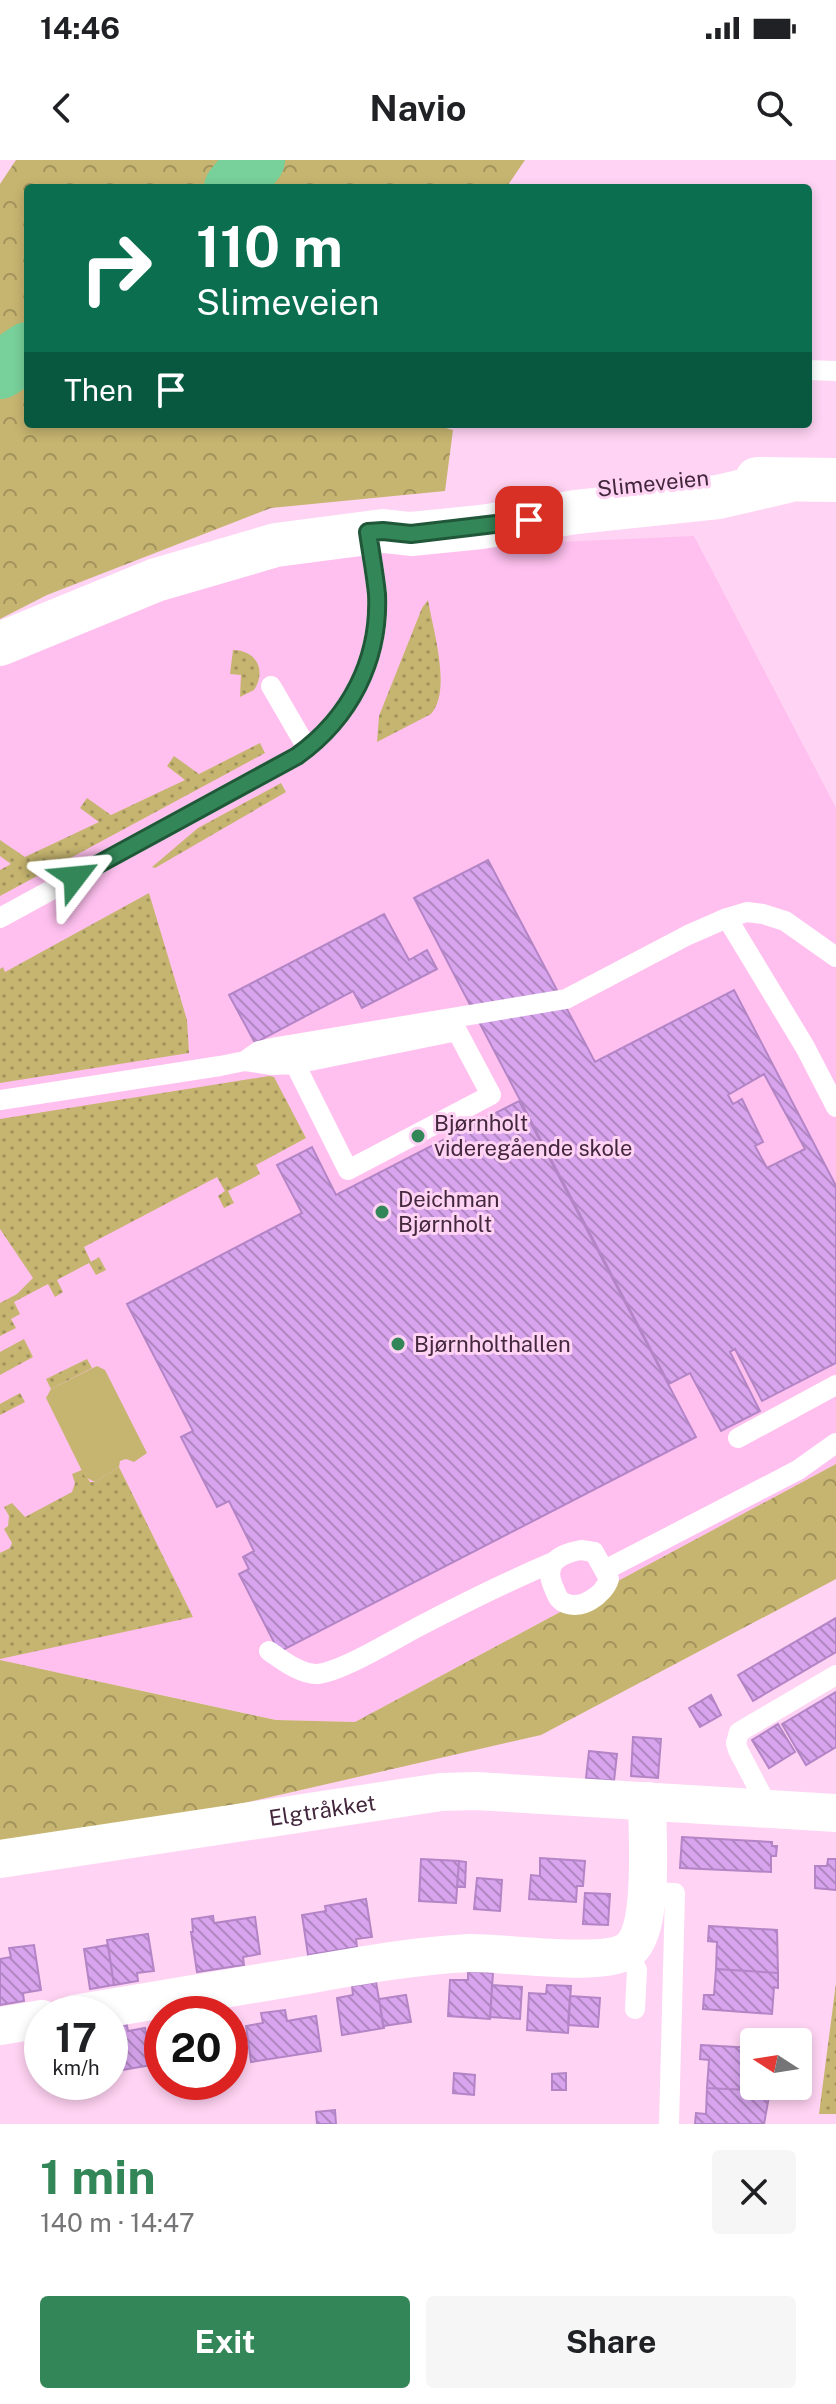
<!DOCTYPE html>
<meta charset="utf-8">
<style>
:root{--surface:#fff;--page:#f6f6f6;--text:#202124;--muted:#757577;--accent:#338658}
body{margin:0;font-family:"Public Sans",sans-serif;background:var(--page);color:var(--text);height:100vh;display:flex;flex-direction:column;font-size:30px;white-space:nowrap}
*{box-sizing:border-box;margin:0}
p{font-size:26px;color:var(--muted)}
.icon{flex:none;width:44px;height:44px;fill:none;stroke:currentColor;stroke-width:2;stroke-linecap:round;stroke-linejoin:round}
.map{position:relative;height:1964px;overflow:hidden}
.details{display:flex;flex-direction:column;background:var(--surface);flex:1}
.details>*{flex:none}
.banner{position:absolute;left:24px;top:24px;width:788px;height:244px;border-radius:8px;box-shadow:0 4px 12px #0003;background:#0b6e4f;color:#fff;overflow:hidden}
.needle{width:52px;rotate:282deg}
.buttons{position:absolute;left:740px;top:1868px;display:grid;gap:16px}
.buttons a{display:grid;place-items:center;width:72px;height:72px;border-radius:8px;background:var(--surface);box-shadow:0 4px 12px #0003;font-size:40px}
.speed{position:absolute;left:24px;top:1836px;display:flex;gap:16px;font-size:40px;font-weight:700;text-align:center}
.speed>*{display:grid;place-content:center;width:104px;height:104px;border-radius:50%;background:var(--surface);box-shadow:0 4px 12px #0003;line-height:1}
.speed small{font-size:20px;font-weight:400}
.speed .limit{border:12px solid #d22;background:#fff;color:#111}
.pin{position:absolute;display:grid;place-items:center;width:68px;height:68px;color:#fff;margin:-34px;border-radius:16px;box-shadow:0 4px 12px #0006}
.me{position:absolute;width:88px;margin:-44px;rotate:61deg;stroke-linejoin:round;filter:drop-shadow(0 0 6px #0008)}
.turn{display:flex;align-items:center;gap:28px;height:168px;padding:0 40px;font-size:36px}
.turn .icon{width:104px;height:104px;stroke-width:2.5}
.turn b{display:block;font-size:56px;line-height:68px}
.then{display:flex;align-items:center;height:76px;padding:0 40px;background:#0003;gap:16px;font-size:30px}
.round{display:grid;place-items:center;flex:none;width:84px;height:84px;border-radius:8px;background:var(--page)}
.headline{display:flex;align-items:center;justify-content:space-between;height:136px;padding:0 40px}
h1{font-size:48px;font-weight:700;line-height:60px;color:var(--accent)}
.primary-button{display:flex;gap:16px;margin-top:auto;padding:16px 40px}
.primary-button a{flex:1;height:92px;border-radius:8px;background:var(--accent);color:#fff;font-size:32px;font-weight:700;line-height:92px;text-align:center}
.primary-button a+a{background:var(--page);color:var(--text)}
.status{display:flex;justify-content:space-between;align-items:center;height:56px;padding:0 40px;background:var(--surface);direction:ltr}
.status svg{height:22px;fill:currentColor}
header{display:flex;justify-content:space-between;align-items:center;height:104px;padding:0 40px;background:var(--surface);font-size:36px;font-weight:700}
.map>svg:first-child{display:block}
</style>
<div class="status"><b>14:46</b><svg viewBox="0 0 49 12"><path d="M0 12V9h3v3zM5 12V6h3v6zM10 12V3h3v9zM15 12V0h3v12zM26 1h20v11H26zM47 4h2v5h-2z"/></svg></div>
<header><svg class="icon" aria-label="back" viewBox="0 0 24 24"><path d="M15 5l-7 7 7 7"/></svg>Navio<svg class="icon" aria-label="search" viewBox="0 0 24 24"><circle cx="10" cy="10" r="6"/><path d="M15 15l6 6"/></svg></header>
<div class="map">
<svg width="836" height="1964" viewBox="0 0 836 1964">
<defs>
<pattern id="grass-dots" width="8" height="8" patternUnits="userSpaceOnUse" patternTransform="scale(2)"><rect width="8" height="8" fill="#c6b570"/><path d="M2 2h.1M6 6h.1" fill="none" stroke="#a2935d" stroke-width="1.8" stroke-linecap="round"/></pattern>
<pattern id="forest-crowns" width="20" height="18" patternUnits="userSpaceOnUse" patternTransform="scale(2)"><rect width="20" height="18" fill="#c6b570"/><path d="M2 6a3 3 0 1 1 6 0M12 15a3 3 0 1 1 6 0" fill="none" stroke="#a2935d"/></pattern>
<pattern id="building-back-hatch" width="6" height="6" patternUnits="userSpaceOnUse" patternTransform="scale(2)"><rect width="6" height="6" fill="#d7a4ed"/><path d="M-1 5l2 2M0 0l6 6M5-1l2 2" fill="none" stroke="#b086c1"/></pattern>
</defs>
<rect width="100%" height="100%" fill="#ffd3f3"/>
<!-- built -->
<path fill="#ffc0ef" d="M694 376 836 648V1304L355 1562 277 1560 0 1500V505L247 396Z"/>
<!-- grass -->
<path fill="url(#grass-dots)" d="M428 440C433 470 452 530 431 554L377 582 379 556 422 448Z
M233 490C256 490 267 510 254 530L240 537 241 515 230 514Z
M260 583 265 593 0 736V710L11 704 0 696V680L25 697 99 662 80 648 87 638 111 655 185 620 167 606 174 596 199 614Z
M281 623 286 632 155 708 152 707 198 668Z
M149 733 187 860 189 893 0 923V809L3 807 5 812Z
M269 916 274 917 306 978 256 1005 260 1014 228 1031 234 1043 224 1048 218 1036 225 1031 217 1017 84 1087 91 1102 99 1097 106 1110 96 1115 89 1103 57 1120 63 1132 55 1137 48 1124 14 1142 20 1154 11 1159 16 1168 0 1176V1143L17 1134 33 1118 0 1069V959Z
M24 1179 33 1197 0 1215V1192Z
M87 1199 92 1208 51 1229 46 1219Z
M20 1233 25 1242 0 1255V1244Z
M119 1307 193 1457 0 1499V1393L10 1388 12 1383 4 1369 8 1366 9 1356 4 1347 12 1343 25 1357 72 1332 75 1323 72 1314 82 1310 90 1322H95Z
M836 1823V1954H819Z"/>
<!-- forest -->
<path fill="url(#forest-crowns)" d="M16 0H525L506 28H28V264H431L453 270 445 331 271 348 47 435 0 459V24Z
M836 1304V1419L541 1575 0 1699V1500L276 1560 355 1562Z"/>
<!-- pitch -->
<path fill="#c6b570" d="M97 1206 105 1210 147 1293 134 1302 126 1299 120 1301 119 1307 95 1322 85 1317 46 1238 51 1229Z"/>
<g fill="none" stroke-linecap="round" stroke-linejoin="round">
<!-- river -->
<path stroke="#78d09a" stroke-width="58" d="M233 28 256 0
M0 210 28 191"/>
</g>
<!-- building -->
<path fill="url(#building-back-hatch)" stroke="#b385c6" stroke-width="2" fill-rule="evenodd" d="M488 700 595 902 734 830 836 1026V1203L762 1241 735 1189 730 1192 760 1251 721 1271 690 1213 669 1224 414 738ZM764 914 805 989 767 1008 755 986 763 982 742 939 733 944 728 935Z
M384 754 409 800 427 790 437 809 362 848 353 831 255 883 229 835Z
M519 941 696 1277 279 1492 239 1414 249 1409 243 1397 254 1391 229 1341 217 1347 181 1277 193 1271 127 1144 302 1053 277 1005 312 987 336 1035Z
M836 1458V1492L753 1541 738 1515Z
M836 1532V1587L806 1605 782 1564Z
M711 1535 721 1555 700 1567 689 1548Z
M778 1564 795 1592 769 1608 752 1580Z
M633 1577 661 1579 658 1618 631 1616Z
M589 1591 617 1594 614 1621 586 1618Z
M682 1677 772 1682V1686H777L776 1696H771V1712L680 1708Z
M540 1698 585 1701 583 1726H577L576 1742 529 1739 531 1715 540 1716Z
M421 1699 459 1701 456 1743 419 1741Z
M828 1699H836V1730L815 1728V1706H827Z
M459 1701 466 1702 465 1727 457 1726Z
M477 1718 502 1720 500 1751 474 1749Z
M585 1733 610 1734 608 1765 583 1764Z
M366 1739 372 1777 356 1779 357 1787 308 1795 302 1755 326 1751 325 1746Z
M213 1756 214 1763 255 1757 260 1794 243 1797 244 1805 197 1812 191 1772H193L192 1759Z
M709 1766 777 1770 778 1813 716 1809 717 1782 708 1781Z
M148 1774 154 1811 137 1813 138 1821 114 1825 107 1780Z
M34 1785 41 1830 23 1833 24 1841 0 1845V1799L11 1797 9 1788Z
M108 1785 114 1825 90 1829 84 1789Z
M716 1809 778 1813V1828L774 1827 772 1854 703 1849 704 1835H714Z
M468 1811 493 1813 490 1859 448 1856 450 1820H468Z
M376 1822 384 1868 342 1875 337 1838 353 1835 352 1826Z
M492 1825 522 1827 520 1859 490 1857Z
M547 1825 571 1826 568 1873 527 1870 529 1833 546 1834Z
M406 1835 411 1862 383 1866 379 1839Z
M570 1836 600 1838 598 1867 568 1865Z
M285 1850 287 1861 316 1856 321 1891 251 1902 246 1866 263 1863 261 1853Z
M126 1861 128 1871 145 1868 152 1905 110 1912V1864Z
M236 1869 240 1895 230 1896V1870Z
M701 1885 754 1888V1926H770V1931L707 1928 709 1900 700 1899Z
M454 1913 475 1915 474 1935 453 1933Z
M566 1913V1930H552V1914Z
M707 1928 770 1931 764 1964H695L696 1953 706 1954Z
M335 1950 336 1964H317L316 1952Z"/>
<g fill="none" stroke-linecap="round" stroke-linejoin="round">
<!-- service -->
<path stroke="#fff" stroke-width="20" d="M808 210 836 211
M271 526 307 588
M0 758 297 596C350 558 380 500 377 434 375 414 371 393 368 372
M727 758 805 887 836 947
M245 901 272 905 295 904 457 871 491 935 348 1010 295 904
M0 940 220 906 245 901 259 891 277 887 566 839 688 775 727 758 747 752 763 754 785 761 836 797
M738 1278 836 1225
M581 1390 594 1392 609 1419C604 1435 580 1452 563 1442 557 1439 556 1432 553 1426 543 1402 560 1394 581 1390Z
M605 1410 798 1310 836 1283
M269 1491C282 1500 301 1515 318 1514 343 1511 395 1479 418 1467 462 1444 506 1422 551 1403
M769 1649 738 1590 736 1583 739 1572 836 1515
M647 1732 675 1733 669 1964
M628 1791 637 1810 635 1849"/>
<!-- minor -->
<g stroke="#fff" stroke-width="38">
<path id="s1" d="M0 1699 441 1632 476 1631 836 1653"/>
<path d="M74 1854C148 1842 221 1829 295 1817 353 1807 410 1796 469 1793 505 1792 606 1809 630 1789 655 1767 647 1674 647 1641"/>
<path d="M0 1866 42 1859"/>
</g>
<!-- tertiary -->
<path stroke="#fff" stroke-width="44" d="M757 319 836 320
M0 484 156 420 276 385 383 371 411 374 481 367 576 352 718 337 787 321"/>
</g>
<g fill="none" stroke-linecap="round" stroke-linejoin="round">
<!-- route casing -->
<g stroke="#215739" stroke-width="20">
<path id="route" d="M75 717 297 596C350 558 380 500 377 434 375 414 371 393 368 372L383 371 411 374 529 360"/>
</g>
<!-- route -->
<use href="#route" stroke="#338658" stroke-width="14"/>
</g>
<!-- markers -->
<g fill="#338658" stroke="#ffd3f3" stroke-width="3">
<circle cx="418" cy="976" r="8"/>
<circle cx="382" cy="1052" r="8"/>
<circle cx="398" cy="1184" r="8"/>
</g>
<g text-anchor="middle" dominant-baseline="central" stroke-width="6" stroke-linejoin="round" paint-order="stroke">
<!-- street labels -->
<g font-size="22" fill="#43273d" stroke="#ffd3f3">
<text transform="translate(653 323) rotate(-6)">Slimeveien</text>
<text stroke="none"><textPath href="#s1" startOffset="326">Elgtråkket</textPath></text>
</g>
<!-- poi labels -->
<g font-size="22" fill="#43273d" stroke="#ffd3f3" text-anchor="start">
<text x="434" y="963">Bjørnholt<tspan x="434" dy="25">videregående skole</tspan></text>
<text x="398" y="1039">Deichman<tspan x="398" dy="25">Bjørnholt</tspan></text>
<text x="414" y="1184">Bjørnholthallen</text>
</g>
</g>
</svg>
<div class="buttons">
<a><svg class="needle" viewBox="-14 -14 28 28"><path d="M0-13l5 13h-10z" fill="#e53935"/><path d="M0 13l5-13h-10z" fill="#757577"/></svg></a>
</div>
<div class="speed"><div>17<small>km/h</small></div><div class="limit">20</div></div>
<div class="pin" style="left:529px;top:360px;background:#d93025"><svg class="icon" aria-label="arrive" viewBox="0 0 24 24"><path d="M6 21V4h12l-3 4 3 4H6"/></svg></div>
<svg class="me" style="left:75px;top:717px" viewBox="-20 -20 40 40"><path d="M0-17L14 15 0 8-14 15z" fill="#338658" stroke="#fff" stroke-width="4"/></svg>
<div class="banner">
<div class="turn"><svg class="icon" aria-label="right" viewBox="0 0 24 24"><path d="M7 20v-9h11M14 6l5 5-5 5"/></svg><div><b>110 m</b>Slimeveien</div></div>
<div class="then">Then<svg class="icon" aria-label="arrive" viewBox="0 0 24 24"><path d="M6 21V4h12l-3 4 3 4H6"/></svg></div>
</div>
</div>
<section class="details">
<div class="headline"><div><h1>1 min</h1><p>140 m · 14:47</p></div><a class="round"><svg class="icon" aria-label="close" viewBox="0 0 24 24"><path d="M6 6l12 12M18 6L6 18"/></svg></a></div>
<div class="primary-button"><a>Exit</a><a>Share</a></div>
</section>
